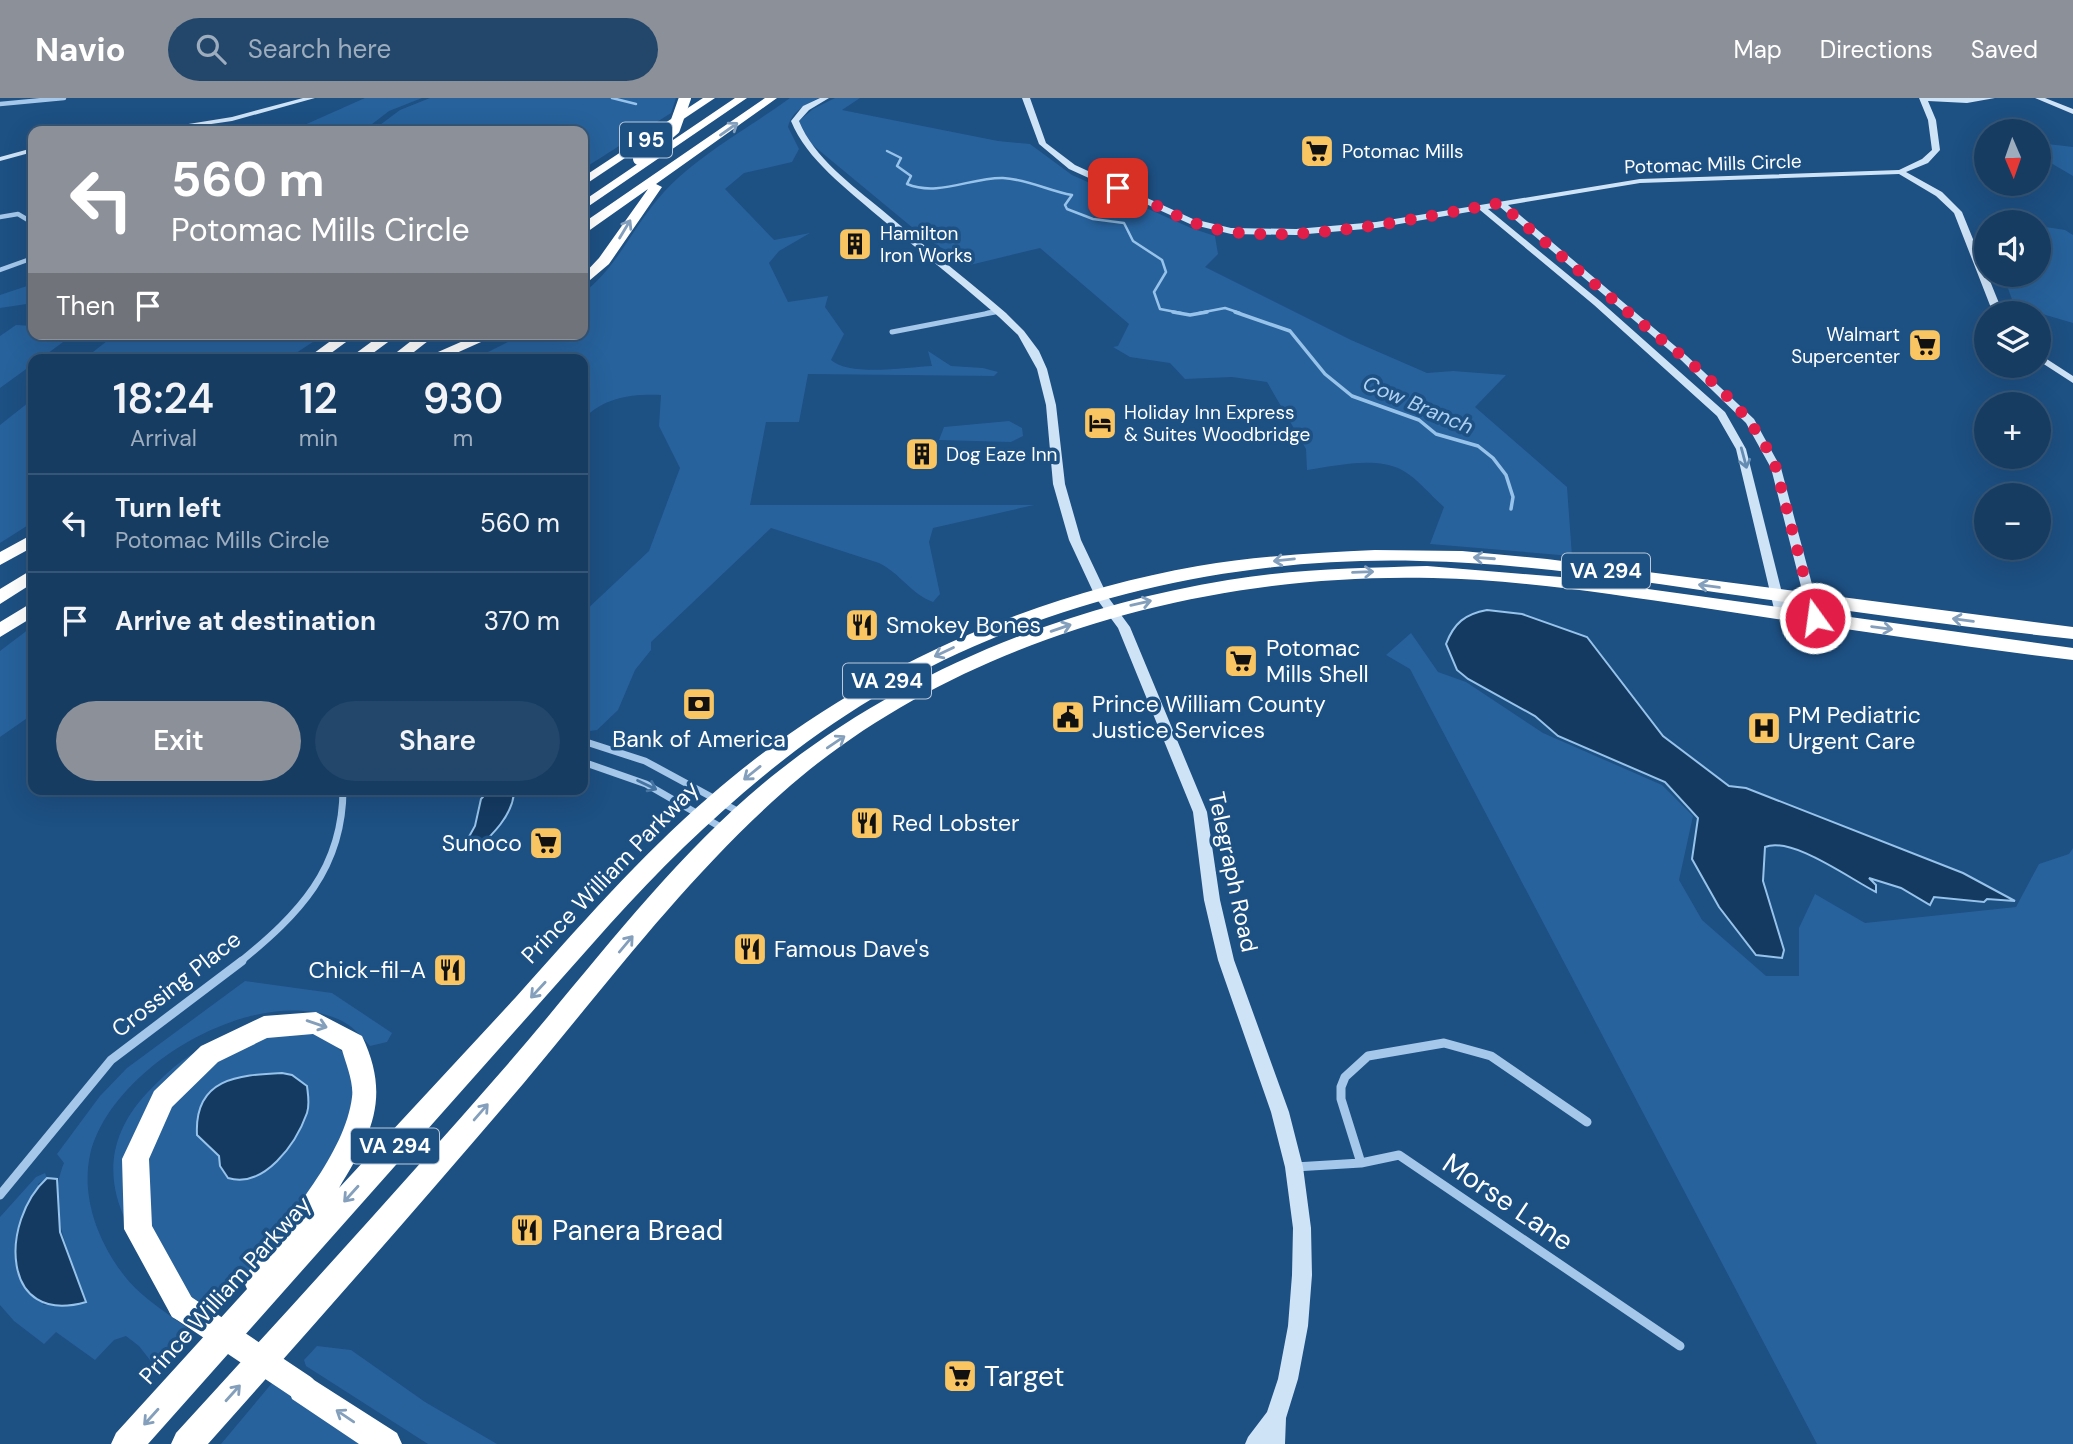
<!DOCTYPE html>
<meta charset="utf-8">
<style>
:root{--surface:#163c62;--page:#23476b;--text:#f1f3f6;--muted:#9eadbe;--line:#355677;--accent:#8c9099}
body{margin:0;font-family:"DM Sans",sans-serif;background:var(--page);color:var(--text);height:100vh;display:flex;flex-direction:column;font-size:26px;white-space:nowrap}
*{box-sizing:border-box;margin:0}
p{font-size:23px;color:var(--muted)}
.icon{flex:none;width:38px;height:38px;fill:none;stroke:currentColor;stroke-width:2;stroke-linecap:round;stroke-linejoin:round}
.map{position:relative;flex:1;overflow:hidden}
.sheet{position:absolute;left:28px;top:256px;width:560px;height:441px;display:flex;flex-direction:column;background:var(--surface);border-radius:14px;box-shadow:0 7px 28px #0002,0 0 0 2px var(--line)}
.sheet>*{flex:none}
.hud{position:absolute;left:28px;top:28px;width:560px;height:214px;border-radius:14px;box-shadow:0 7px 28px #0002,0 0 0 2px var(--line);background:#8c9099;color:#fff;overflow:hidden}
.needle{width:46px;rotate:178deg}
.fabs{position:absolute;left:1974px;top:21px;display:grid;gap:14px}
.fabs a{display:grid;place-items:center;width:77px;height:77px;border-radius:50%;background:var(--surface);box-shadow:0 7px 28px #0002,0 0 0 2px var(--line);font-size:35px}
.pin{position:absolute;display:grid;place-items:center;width:60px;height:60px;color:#fff;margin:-30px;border-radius:14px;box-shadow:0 4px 10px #0006}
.me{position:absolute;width:77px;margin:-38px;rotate:346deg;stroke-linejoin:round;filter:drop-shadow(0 0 5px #0008)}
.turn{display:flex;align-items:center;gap:24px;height:147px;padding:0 28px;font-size:32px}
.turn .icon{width:91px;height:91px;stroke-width:2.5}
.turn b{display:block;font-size:49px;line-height:60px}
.then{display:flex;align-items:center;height:66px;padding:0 28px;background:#0003;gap:14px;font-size:26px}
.eta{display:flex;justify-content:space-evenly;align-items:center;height:119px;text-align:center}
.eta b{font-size:42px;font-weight:600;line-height:49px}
.cta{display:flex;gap:14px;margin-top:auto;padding:14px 28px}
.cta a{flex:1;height:80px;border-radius:42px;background:var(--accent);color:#fff;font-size:28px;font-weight:600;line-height:80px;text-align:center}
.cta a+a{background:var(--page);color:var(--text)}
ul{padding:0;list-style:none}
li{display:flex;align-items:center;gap:21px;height:98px;padding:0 28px;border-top:2px solid var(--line)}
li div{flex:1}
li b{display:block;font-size:26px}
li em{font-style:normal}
header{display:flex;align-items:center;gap:42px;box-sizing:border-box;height:98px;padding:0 35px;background:var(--accent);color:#fff}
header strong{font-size:33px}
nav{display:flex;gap:38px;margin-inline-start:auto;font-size:24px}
.search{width:490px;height:63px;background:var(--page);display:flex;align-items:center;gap:18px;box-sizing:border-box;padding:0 24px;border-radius:38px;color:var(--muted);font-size:26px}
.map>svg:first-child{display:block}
</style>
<header>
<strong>Navio</strong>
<div class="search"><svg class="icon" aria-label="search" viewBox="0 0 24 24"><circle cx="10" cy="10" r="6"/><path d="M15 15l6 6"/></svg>Search here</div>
<nav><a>Map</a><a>Directions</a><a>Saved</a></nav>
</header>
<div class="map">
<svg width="2073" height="1346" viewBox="0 0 2073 1346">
<rect width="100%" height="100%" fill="#1d5083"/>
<!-- green -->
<path fill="#27629c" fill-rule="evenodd" d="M365 0H422L389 13 363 33H291Z
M430 0H676L671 15 583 71V33H372L400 12Z
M790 0H819C805 7 792 13 788 29L799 51 792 64 744 75 725 91 774 142 810 135 779 153 769 165 788 204 828 198 825 209 844 236 831 262C850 279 908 269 932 268L928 253 951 268 983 270 998 274 994 278 808 276 799 324H766L750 407H1034L933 430 929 444 940 496 933 504C911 496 900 475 879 465L771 430 651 544V552L635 572 618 612 597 632 583 634V515L649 453 680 370 659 328 661 297C630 296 606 299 583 321V261H474L524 236H583V195C618 169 634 126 664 94 698 57 749 30 790 0Z
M835 0H860L842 12 998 43 1030 46 1072 77 1191 130 1215 138 1218 156 1205 169 1351 242 1427 275 1453 273 1506 277 1475 309 1567 389 1572 458 1430 446 1444 409C1431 398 1417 380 1402 372 1374 358 1336 368 1307 372L1306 351 1267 284 1232 279 1185 281 1170 265 1130 259 1113 249 1118 248 1129 226 1040 150 970 167 925 140 809 44 799 23 813 11Z
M2039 45 2073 49V78L2039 58Z
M2039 128 2065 132 2073 137V225L2039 215H2017L2003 177H2039Z
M33 186V205L0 210V197Z
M16 227 33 228V236H74L40 261H33V266L0 290V238Z
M116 236H325L287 261H84Z
M33 301V424L0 445V327Z
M1009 323 1022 330 1023 338 1011 344 939 342 944 329Z
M33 528V616L0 639V553Z
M1411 535 1438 574 1466 584 1543 635 1662 687 1693 718 1679 782 1702 822 1766 878H1799V830L1815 796 1865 825 2016 809 2039 766 2069 756 2073 750V1346H1817L1410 571 1386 557Z
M245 883 332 895 392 935 387 944 370 948C360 937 352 927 338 921 253 885 110 970 90 1057 81 1099 98 1143 123 1176 141 1200 169 1216 193 1234L157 1271 139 1248 126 1238 114 1242 95 1262 56 1234 44 1246 14 1223 0 1207V1119L36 1079 45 1075 47 1080 38 1086 43 1207 86 1204C73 1159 44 1113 64 1065L57 1056 100 998 127 970Z
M267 930 322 937 350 960 354 974 349 1032 288 1128 213 1213C198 1202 178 1192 165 1179 113 1122 89 1057 147 995 164 977 183 959 205 949 224 940 247 936 267 930ZM282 975 220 1068 219 1058 197 1037C194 980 238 977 282 975Z
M317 1248 351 1252 425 1304 497 1346H428L306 1268 304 1262Z
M272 1285 363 1346H221Z"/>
<!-- water -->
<path fill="#143a62" stroke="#97c3eb" stroke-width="2" d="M1487 512 1522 516 1587 539 1663 638 1729 688 1746 690 1963 775 2015 803 1987 801 1984 804 1934 799 1930 807 1901 790 1869 780 1876 787V794C1850 781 1792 738 1765 749L1763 783 1784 852 1782 860 1756 857 1719 809 1692 761 1698 720 1665 684 1558 638 1535 618 1468 581 1457 572 1446 546C1454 525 1465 516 1487 512Z
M490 691 514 695C512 718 492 737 476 752L466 744 475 728 481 701Z
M282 975 292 977 307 988C308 997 310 1006 307 1015 296 1046 264 1091 228 1080L220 1068 219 1058 197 1037C194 980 238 977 282 975Z
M47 1080 57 1081 60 1134 86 1204C0 1229 0 1123 47 1080Z"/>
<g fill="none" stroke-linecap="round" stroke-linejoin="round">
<!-- stream-far1 -->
<path stroke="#97c3eb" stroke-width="2.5" d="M612 0 636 6
M887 53 901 60 897 68 911 78 907 86C938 99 972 79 1003 80 1027 81 1049 93 1072 97L1065 107 1067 111 1093 121 1124 125 1133 143 1162 162 1166 174 1154 194 1160 211 1181 215
M1199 215 1225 210 1240 215"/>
<!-- stream -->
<path stroke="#97c3eb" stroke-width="3.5" d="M1173 214 1190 217 1207 214
M1235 214 1290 233 1325 276 1352 298 1419 322 1436 336 1478 348 1493 360 1506 377 1513 399 1511 411"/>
<!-- street-far3 -->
<path stroke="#a4c7ea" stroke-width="4.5" d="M0 6 64 0
M0 119 18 116 33 125
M0 172 33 160
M987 215 998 213"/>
<!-- street-far2 -->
<path stroke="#a4c7ea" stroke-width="5" d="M892 234 995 214"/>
<!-- street-far1 -->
<path stroke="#a4c7ea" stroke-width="7" d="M583 643 645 663 741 715
M583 664 646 686 724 731
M240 864C299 816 343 771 343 691"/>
<!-- street -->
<path stroke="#a4c7ea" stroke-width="9" d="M1361 1065 1341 1001V989L1345 979 1368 958 1444 945 1491 958 1587 1024
M1295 1069 1361 1065 1399 1057 1680 1248
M0 1097 111 962 242 863"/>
<!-- secondary -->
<path fill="#cfe3f7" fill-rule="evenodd" d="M303 0H315L232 23 163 33H145L232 19Z
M820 0H829L809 12 799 23C814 60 852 87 882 112 923 147 965 180 1006 215L1024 233 1039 253 1047 271 1056 307 1065 386 1081 442 1108 499 1130 529 1207 714 1220 802 1234 862 1289 1014 1303 1069 1311 1130 1312 1177 1308 1228 1298 1281 1286 1320 1285 1346H1245L1248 1339 1267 1314 1278 1281 1288 1228 1292 1177 1293 1130 1285 1069 1271 1014 1218 862 1204 802 1193 714 1118 530 1096 500 1069 442 1053 386 1046 307 1037 271 1018 237 999 219C959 184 918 152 878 118 847 91 807 62 791 23L803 8Z
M1022 0H1030L1046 45 1075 67 1193 121 1231 130 1296 131 1376 124 1640 81 1899 72 1922 61 1932 52 1928 22 1919 0H1995L1967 5 1928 3 1936 22 1940 52 1928 65 1906 74 1942 94 1962 114 2003 215H1993L1954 115 1936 98 1899 76 1640 85 1508 107 1687 258 1754 321 1781 370 1821 520 1815 524 1809 520 1771 370 1746 325 1681 262 1500 109 1488 111 1600 203 1725 314 1746 351 1787 515 1781 519 1775 515 1736 351 1717 318 1594 207 1480 112 1376 130 1296 137 1231 136 1190 126 1069 71 1039 46Z
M2035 0H2045L2073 11V16Z
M33 50V54L0 63V59Z
M2039 256 2073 278V285L2039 263Z"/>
<!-- highway -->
<path fill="#fff" fill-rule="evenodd" d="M703 0H715L583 88V79Z
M735 0H747L583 112V103Z
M765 0H777L656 86 662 89 609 166 583 188V177L599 160 648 91 587 134 583 135V125Z
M340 236H357L323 261H306Z
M382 236H399L365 261H348Z
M420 236H437L405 261H388Z
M479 236H499L443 261H422Z
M33 436V449L0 467V454Z
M1375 452 1462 453 1547 461 2073 529V541C1963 529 1853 514 1743 498 1636 483 1528 465 1420 463 1201 457 971 519 795 653 727 705 667 763 610 826L148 1346H111L116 1335 247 1191 244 1184 248 1174C282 1126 345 1058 352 999 354 985 346 966 342 952L313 936 267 940 218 964 172 1009 149 1061 152 1128 197 1209 192 1219 182 1224 172 1219 124 1131 122 1061 154 993 201 948 264 918 316 914 362 938C391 999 372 1036 339 1090 398 1026 457 963 516 899 578 830 639 759 710 698 846 579 1021 499 1198 468 1257 458 1316 455 1375 452Z
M1427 468 1561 479 2073 550V562C1948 547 1823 528 1698 509 1610 496 1522 482 1433 480 1208 474 953 542 782 695 684 782 607 886 523 986 420 1107 314 1227 208 1346H171L176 1335C287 1213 399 1091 507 967 592 869 670 761 771 679 902 574 1063 509 1228 482 1294 471 1360 470 1427 468Z
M33 471V485L0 506V491Z
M33 504V519L0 539V524Z
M303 1275 397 1335 402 1346H359L292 1301 288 1290 292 1279Z"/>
<!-- highway-bridge-far1 -->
<path stroke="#fff" stroke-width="12" d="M639 61 674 31 685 0"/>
<!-- highway-bridge -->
<path stroke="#fff" stroke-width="27" d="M182 1209 303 1290"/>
</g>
<!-- one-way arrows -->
<defs><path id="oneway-shaft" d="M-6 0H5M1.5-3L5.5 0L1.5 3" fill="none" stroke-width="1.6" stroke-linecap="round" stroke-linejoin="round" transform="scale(1.75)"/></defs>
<g stroke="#839fbb">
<use href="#oneway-shaft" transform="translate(729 31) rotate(-35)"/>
<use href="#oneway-shaft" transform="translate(625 131) rotate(-59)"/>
<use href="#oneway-shaft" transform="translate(1484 460) rotate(-176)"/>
<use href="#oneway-shaft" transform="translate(1284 462) rotate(174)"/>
<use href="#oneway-shaft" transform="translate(1363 474) rotate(-2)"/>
<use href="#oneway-shaft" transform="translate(1709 488) rotate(-172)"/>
<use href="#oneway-shaft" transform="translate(1141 505) rotate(-13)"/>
<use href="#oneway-shaft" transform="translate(1963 522) rotate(-173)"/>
<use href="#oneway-shaft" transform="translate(1061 530) rotate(-19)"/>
<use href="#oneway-shaft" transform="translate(1882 530) rotate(8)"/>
<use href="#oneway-shaft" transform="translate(944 554) rotate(155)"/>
<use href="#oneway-shaft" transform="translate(836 644) rotate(-34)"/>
<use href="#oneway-shaft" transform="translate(752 675) rotate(141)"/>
<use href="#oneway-shaft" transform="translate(626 846) rotate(-50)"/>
<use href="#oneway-shaft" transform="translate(538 892) rotate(133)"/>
<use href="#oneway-shaft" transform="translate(317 926) rotate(19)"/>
<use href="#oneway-shaft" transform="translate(481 1014) rotate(-49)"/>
<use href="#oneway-shaft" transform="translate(351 1096) rotate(132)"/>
<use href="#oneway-shaft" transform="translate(233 1295) rotate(-48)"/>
<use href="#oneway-shaft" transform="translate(345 1318) rotate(-146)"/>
<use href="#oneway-shaft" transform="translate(151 1319) rotate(132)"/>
</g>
<use stroke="#648bb1" href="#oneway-shaft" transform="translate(1744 360) rotate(75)"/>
<use stroke="#4674a2" href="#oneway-shaft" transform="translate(647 687) rotate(26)"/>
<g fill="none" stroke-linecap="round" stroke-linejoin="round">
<!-- route -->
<path stroke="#e11d48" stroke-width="12" stroke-dasharray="0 21.6" d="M1118 90C1147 101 1176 120 1206 129 1287 150 1417 120 1500 105 1544 144 1590 182 1635 220 1688 264 1750 305 1776 370L1815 520"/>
</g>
<!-- icons -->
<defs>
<g id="supermarket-square" transform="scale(1.75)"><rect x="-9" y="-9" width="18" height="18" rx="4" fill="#f9c562" stroke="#1d5083"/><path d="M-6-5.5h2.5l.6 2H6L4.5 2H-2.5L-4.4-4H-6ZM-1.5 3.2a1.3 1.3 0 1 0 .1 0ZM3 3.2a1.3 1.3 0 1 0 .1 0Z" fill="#111"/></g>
<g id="building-square" transform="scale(1.75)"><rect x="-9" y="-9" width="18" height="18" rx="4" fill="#f9c562" stroke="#1d5083"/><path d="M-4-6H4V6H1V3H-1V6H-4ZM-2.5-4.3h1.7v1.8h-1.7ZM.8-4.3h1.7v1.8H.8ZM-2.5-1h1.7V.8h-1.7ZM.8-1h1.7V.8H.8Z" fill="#111"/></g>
<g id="hotel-square" transform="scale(1.75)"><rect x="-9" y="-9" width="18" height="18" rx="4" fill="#f9c562" stroke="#1d5083"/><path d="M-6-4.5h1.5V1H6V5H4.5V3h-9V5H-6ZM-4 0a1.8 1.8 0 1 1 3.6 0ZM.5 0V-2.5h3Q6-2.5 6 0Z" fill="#111"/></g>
<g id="restaurant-square" transform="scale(1.75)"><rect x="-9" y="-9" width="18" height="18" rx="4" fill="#f9c562" stroke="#1d5083"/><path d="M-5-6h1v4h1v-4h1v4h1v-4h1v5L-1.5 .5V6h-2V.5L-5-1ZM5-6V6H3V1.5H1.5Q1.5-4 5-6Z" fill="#111"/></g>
<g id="bank-square" transform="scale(1.75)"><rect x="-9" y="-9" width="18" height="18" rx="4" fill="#f9c562" stroke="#1d5083"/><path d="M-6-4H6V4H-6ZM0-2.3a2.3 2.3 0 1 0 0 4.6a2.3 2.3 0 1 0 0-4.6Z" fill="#111"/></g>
<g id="civic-square" transform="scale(1.75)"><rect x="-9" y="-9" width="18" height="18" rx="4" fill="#f9c562" stroke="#1d5083"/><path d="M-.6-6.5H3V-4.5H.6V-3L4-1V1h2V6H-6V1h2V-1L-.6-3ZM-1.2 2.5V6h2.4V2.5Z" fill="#111"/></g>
<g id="hospital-square" transform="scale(1.75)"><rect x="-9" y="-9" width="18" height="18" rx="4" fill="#f9c562" stroke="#1d5083"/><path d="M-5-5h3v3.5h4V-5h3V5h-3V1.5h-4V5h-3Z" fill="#111"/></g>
</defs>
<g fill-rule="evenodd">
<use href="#supermarket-square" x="1317" y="53"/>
<use href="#building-square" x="855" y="146"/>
<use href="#supermarket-square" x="1925" y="247"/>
<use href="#hotel-square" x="1100" y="325"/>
<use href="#building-square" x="922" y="356"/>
<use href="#restaurant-square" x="862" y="527"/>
<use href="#supermarket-square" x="1241" y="563"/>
<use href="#bank-square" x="699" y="606"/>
<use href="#civic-square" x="1068" y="619"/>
<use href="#hospital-square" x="1764" y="630"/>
<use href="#restaurant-square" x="867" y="725"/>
<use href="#supermarket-square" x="546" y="745"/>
<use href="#restaurant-square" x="750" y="851"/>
<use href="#restaurant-square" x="450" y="872"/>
<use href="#restaurant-square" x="527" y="1132"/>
<use href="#supermarket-square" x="960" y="1278"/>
</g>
<g text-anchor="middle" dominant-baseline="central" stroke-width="7" stroke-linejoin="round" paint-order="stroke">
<!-- far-poi labels -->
<g font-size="19" fill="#fff" stroke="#1d5083" text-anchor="start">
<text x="1342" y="53">Potomac Mills</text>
<text x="880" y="135">Hamilton<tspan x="880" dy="22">Iron Works</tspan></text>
<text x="1900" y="236" text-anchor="end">Walmart<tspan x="1900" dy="22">Supercenter</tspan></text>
<text x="1124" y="314">Holiday Inn Express<tspan x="1124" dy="22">&amp; Suites Woodbridge</tspan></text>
<text x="946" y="356">Dog Eaze Inn</text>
</g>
<!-- far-street labels -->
<g font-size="19" fill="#fff" stroke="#1d5083">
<text transform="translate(1713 66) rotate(-2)">Potomac Mills Circle</text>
</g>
<!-- shield labels -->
<g fill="#1d5083" stroke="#bbcada" stroke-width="2">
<rect x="620" y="24.5" width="52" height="35" rx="5"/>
<rect x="1562" y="455.5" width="88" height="35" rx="5"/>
<rect x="843" y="565.5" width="88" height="35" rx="5"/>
<rect x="351" y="1030.5" width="88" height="35" rx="5"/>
</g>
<g font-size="21" font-weight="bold" fill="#fff">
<text x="646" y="42">I 95</text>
<text x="1606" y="473">VA 294</text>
<text x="887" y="583">VA 294</text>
<text x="395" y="1048">VA 294</text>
</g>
<!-- far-water labels -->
<g font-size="21" font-style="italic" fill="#afd1f1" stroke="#1d5083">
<text transform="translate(1418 307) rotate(23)">Cow Branch</text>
</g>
<!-- poi labels -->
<g font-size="23" fill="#fff" stroke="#1d5083" text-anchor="start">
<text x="886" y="527">Smokey Bones</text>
<text x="1266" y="550">Potomac<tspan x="1266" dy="26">Mills Shell</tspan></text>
<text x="1092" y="606">Prince William County<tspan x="1092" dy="26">Justice Services</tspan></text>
<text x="1788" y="617">PM Pediatric<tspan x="1788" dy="26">Urgent Care</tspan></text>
<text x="699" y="641" text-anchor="middle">Bank of America</text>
<text x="892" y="725">Red Lobster</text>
<text x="522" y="745" text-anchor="end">Sunoco</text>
<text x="774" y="851">Famous Dave's</text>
<text x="426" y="872" text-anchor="end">Chick-fil-A</text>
</g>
<!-- street labels -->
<g font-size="23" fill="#fff" stroke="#1d5083">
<text transform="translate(610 774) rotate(-46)">Prince William Parkway</text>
<text transform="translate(1233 774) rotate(78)">Telegraph Road</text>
<text transform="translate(176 886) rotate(-38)">Crossing Place</text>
<text transform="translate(225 1192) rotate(-48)">Prince William Parkway</text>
</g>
<!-- near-street labels -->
<g font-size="28" fill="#fff" stroke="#1d5083">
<text transform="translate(1508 1104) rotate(34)">Morse Lane</text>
</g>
<!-- near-poi labels -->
<g font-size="28" fill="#fff" stroke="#1d5083" text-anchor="start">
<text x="552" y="1132">Panera Bread</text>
<text x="984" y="1278">Target</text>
</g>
</g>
</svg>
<div class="fabs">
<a><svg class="needle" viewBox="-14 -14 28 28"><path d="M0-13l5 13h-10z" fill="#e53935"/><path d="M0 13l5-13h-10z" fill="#9eadbe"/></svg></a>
<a><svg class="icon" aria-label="sound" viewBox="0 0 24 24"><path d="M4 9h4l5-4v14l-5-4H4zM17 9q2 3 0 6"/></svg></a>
<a><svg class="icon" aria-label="layers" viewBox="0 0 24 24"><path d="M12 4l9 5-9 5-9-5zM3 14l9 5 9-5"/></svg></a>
<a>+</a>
<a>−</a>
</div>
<div class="pin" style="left:1118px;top:90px;background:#d93025"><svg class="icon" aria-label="arrive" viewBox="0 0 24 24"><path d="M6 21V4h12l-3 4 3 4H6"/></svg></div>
<svg class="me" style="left:1815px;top:520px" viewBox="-20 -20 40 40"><circle r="17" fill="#e11d48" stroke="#fff" stroke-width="3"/><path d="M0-11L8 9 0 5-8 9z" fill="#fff"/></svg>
<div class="hud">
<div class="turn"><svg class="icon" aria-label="left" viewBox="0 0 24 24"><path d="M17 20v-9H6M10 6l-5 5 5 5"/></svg><div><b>560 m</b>Potomac Mills Circle</div></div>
<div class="then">Then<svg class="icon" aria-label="arrive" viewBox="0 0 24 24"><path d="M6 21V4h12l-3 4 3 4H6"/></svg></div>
</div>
<section class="sheet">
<div class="eta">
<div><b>18:24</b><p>Arrival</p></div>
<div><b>12</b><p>min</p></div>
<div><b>930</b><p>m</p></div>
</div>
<ul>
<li><svg class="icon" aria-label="left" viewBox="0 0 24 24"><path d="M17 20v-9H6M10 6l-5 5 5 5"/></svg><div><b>Turn left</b><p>Potomac Mills Circle</p></div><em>560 m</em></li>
<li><svg class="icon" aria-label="arrive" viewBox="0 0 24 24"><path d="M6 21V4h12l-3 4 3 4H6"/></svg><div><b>Arrive at destination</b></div><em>370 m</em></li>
</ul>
<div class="cta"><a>Exit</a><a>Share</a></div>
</section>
</div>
